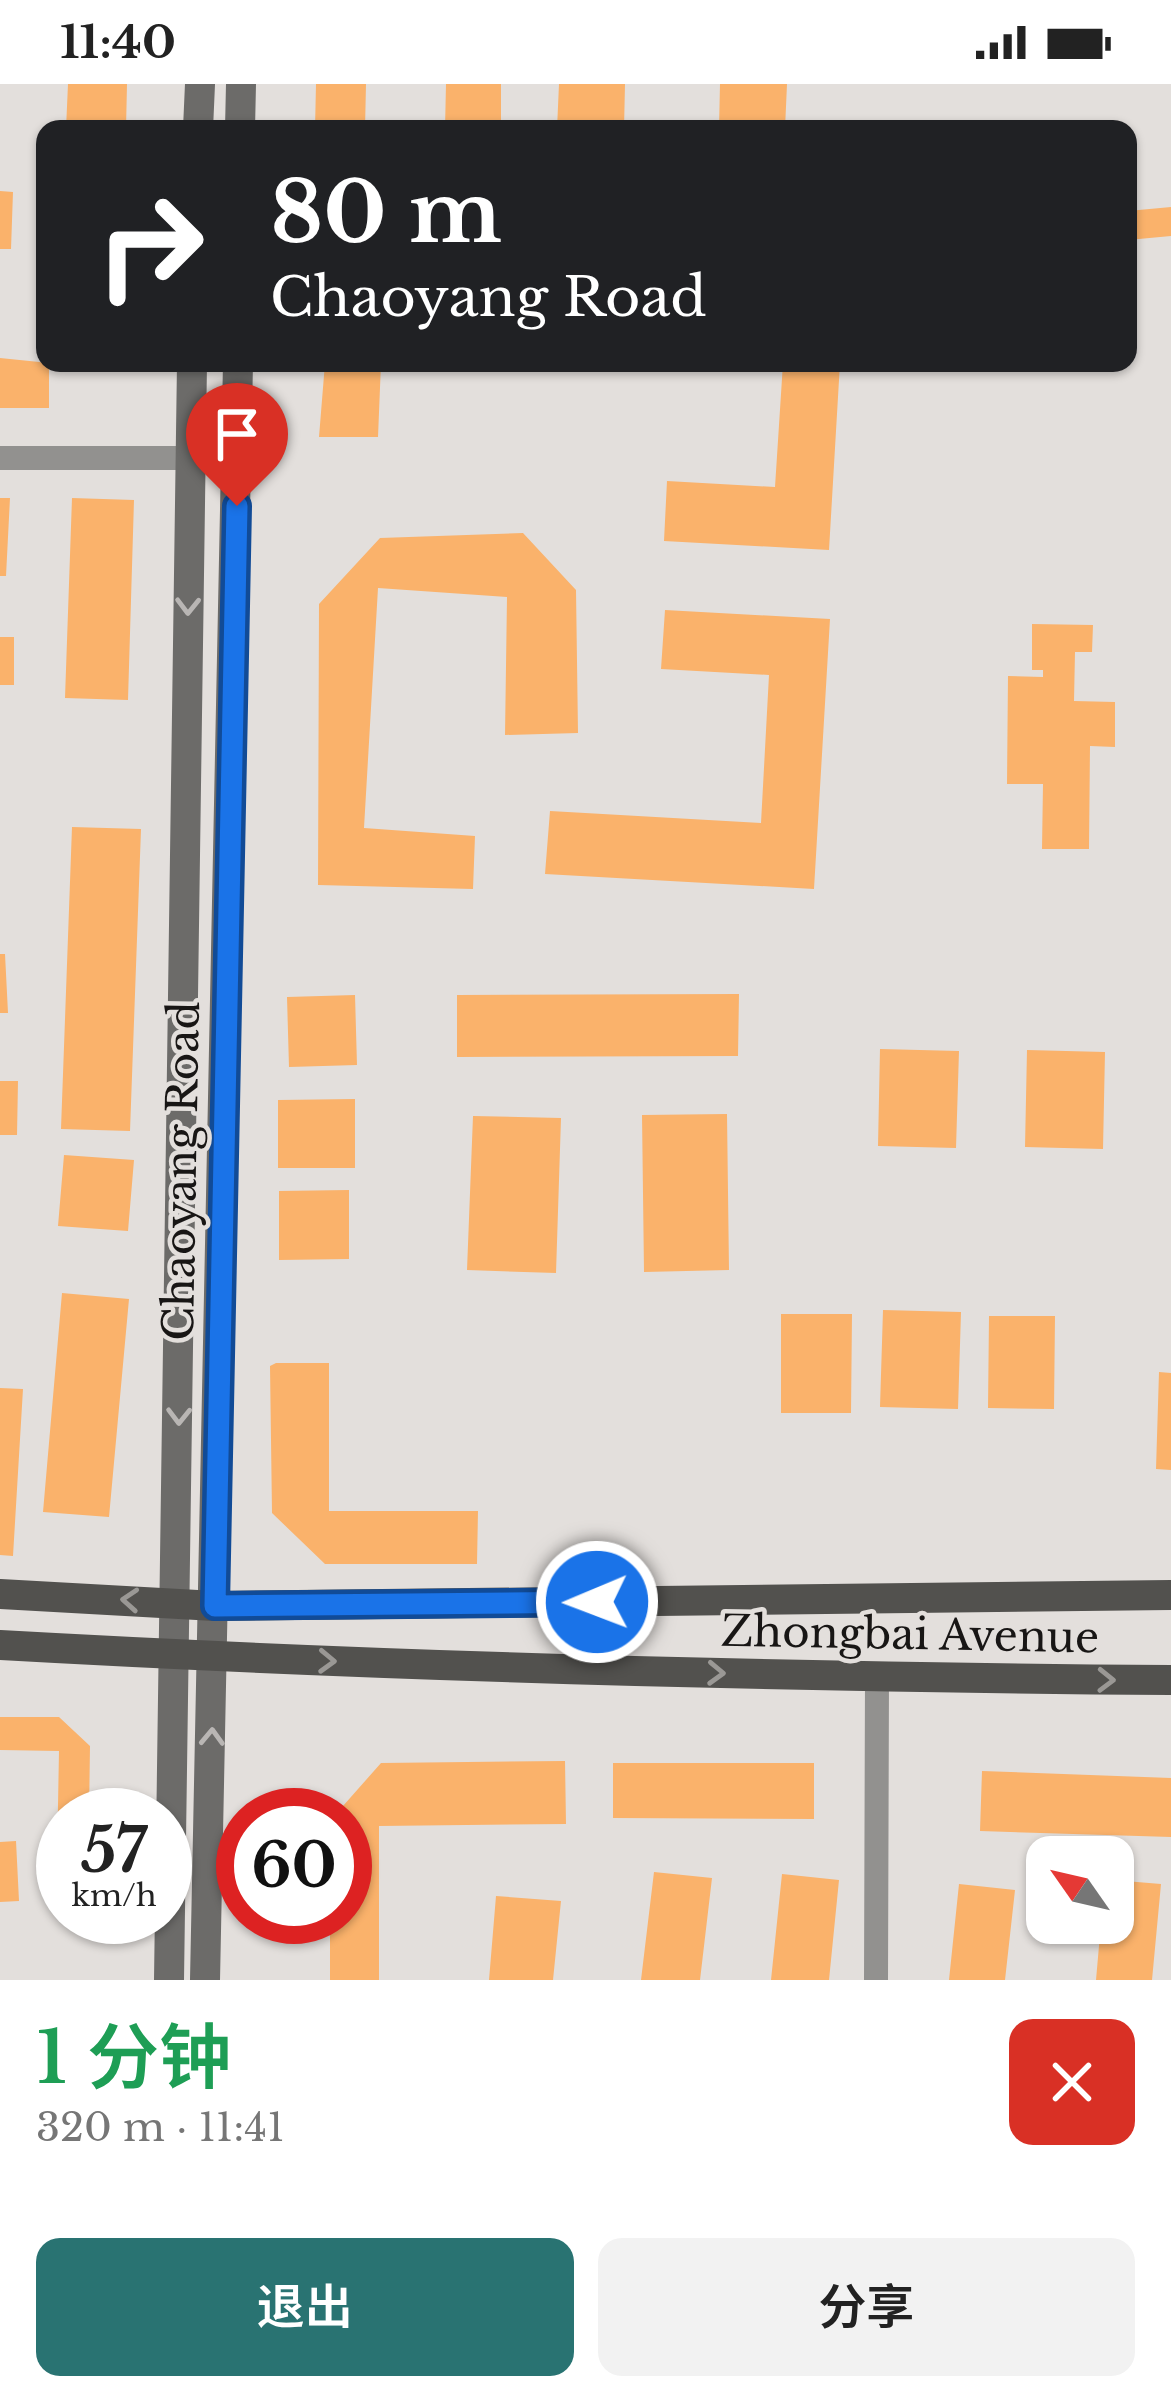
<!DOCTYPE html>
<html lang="zh">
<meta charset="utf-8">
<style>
:root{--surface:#fff;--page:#f2f2f2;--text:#222;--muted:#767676;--accent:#297372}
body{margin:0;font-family:"Libre Baskerville","Noto Sans SC",serif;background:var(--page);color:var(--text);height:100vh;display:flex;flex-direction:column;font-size:45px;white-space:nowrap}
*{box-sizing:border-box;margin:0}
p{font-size:39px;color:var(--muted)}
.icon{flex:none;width:66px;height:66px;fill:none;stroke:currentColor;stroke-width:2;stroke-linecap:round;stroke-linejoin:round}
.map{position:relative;height:1896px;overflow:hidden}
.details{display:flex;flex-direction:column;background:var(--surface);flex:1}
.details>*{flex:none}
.banner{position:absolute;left:36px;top:36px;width:1101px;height:252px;border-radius:24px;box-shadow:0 3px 9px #0004;background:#202124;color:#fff;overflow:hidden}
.needle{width:78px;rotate:304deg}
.controls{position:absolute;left:1026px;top:1752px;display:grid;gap:24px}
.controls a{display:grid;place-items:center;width:108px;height:108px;border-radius:24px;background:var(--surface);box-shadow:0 3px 9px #0004;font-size:60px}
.speed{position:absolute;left:36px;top:1704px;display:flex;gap:24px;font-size:60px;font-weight:700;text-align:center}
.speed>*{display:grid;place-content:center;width:156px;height:156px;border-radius:50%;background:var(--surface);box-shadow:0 3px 9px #0004;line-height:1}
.speed small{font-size:30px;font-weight:400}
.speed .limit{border:18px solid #d22;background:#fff;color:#111}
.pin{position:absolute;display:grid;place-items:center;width:102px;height:102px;color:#fff;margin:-123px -51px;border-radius:50% 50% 50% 0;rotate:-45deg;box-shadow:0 0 12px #0007}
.pin .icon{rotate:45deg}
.me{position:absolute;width:132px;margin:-66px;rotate:269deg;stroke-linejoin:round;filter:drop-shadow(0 0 9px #0008)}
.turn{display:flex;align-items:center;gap:42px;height:252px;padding:0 36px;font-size:54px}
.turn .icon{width:156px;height:156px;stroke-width:2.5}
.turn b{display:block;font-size:84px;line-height:102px}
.round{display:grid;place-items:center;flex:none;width:126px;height:126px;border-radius:24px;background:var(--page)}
.summary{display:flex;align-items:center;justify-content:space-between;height:204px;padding:0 36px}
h1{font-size:72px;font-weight:600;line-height:90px;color:#1e9e55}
.cta{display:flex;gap:24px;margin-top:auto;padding:24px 36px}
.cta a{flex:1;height:138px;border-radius:24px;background:var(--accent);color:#fff;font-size:48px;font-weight:600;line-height:138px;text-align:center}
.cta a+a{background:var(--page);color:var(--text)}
.status{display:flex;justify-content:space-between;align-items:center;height:84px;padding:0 60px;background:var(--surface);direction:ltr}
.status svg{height:33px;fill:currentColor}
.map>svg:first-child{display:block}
</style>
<div class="status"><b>11:40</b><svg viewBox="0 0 49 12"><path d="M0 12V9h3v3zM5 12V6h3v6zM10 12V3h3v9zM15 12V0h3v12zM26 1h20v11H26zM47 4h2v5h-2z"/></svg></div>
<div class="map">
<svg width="1171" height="1896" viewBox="0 0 1171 1896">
<rect width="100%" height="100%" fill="#e3dfdc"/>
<!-- building -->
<path fill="#fab26b" d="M68 0H127L126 45H66Z
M316 0H366L365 45H315Z
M446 0H501V45H445Z
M559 0H625L624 45H557Z
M720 0H787L785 45H719Z
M0 107 13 108 11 165H0Z
M1171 123V152L1128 156V127Z
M0 274 49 279V324H0Z
M325 279H381L378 353H319Z
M783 279H840L829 466 664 457 667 397 775 403Z
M0 414H10L6 492H0Z
M72 414 134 416 128 616 65 614Z
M523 449 576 506 578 649 505 651 507 513 378 504 364 744 475 752 473 805 318 801 319 520 380 454Z
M665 526 830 535 814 805 545 790 550 727 761 739 769 591 661 585Z
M1032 540 1093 541 1092 568H1075L1074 617 1115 618V663L1090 662 1089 765H1042L1043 700H1007L1008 592 1043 593V586H1032Z
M0 553H14V601H0Z
M72 743 141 745 130 1047 61 1045Z
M0 870H5L8 929H0Z
M739 910 738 972 457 973V911Z
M355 911 357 981 289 983 287 913Z
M880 965 959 967 956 1064 878 1062Z
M1027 966 1105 968 1103 1065 1025 1063Z
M0 997H18L17 1051H0Z
M355 1015V1084H278V1016Z
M727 1030 729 1186 644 1188 642 1031Z
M473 1032 561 1034 556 1189 467 1186Z
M64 1071 134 1076 128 1147 58 1142Z
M349 1106V1175L279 1176V1107Z
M62 1209 129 1215 109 1433 43 1428Z
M883 1226 961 1228 958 1325 880 1323Z
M781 1230H852L851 1329H781Z
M989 1232H1055L1054 1325 988 1324Z
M276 1279H329V1427H478L477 1480H325L272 1429 270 1282Z
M1159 1288 1171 1289V1386L1156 1385Z
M0 1304 23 1305 13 1472 0 1471Z
M0 1633H59L90 1662 89 1731H63V1830H56L59 1667 0 1666Z
M565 1677 566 1740 379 1742V1896H330V1833H345V1731H335L381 1679Z
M613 1679H814V1735L613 1734Z
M982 1687 1171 1694V1753L980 1747Z
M16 1757 19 1817 0 1818V1758Z
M654 1788 712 1794 700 1896H641Z
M782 1790 839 1796 829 1896H771Z
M1113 1796 1161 1800 1152 1896H1096L1101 1839H1113Z
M959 1800 1015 1806 1005 1896H949Z
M496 1812 561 1817 553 1896H489Z"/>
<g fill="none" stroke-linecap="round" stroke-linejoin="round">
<!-- minor -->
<path stroke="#92918f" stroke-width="24" d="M0 374H238
M876 1896 877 1594"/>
<!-- secondary -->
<path stroke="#6c6b69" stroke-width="30" d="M198 45 200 0
M240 45 241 0
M169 1896 192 279
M205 1896 238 279"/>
<!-- primary -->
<path stroke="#52514e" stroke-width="30" d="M0 1510 215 1522 1171 1511
M0 1561C390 1583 781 1593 1171 1596"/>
</g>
<!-- one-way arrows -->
<defs><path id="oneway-chevron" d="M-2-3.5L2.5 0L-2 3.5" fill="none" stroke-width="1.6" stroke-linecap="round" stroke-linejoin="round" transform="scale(3)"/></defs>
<g stroke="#b9b6b4">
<use href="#oneway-chevron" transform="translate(188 522) rotate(91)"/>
<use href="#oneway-chevron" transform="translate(179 1332) rotate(91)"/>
<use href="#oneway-chevron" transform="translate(212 1653) rotate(-88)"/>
</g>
<g stroke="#9a9895">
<use href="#oneway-chevron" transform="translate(130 1516) rotate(-176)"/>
<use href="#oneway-chevron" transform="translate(327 1577) rotate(2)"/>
<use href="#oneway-chevron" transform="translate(716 1589) rotate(2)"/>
<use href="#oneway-chevron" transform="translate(1106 1596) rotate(1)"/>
</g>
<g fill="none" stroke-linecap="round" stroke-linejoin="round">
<!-- route casing -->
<g stroke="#114b97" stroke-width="30">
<path id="route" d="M237 422 215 1522 597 1518"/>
</g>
<!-- route -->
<use href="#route" stroke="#1a73e8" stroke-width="21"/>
</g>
<g text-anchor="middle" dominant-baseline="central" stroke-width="9" stroke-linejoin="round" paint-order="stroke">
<!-- street labels -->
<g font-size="42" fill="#181615" stroke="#e3dfdc">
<text transform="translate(181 1087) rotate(-89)">Chaoyang Road</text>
<text transform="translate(910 1550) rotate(1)">Zhongbai Avenue</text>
</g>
</g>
</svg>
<div class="controls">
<a><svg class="needle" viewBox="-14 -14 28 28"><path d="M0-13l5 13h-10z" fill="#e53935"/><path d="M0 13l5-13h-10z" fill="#767676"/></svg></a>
</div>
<div class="speed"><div>57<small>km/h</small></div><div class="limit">60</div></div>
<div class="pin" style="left:237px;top:422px;background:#d93025"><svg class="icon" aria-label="arrive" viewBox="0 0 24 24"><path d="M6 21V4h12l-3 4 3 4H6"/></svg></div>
<svg class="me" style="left:597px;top:1518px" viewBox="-20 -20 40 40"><circle r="17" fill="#1a73e8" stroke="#fff" stroke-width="3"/><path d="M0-11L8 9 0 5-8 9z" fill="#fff"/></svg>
<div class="banner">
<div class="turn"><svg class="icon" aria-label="right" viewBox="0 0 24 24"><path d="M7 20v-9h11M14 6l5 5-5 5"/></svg><div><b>80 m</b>Chaoyang Road</div></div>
</div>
</div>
<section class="details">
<div class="summary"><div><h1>1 分钟</h1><p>320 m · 11:41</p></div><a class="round" style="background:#d93025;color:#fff"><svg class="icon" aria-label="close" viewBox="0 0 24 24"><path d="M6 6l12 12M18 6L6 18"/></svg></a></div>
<div class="cta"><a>退出</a><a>分享</a></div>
</section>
